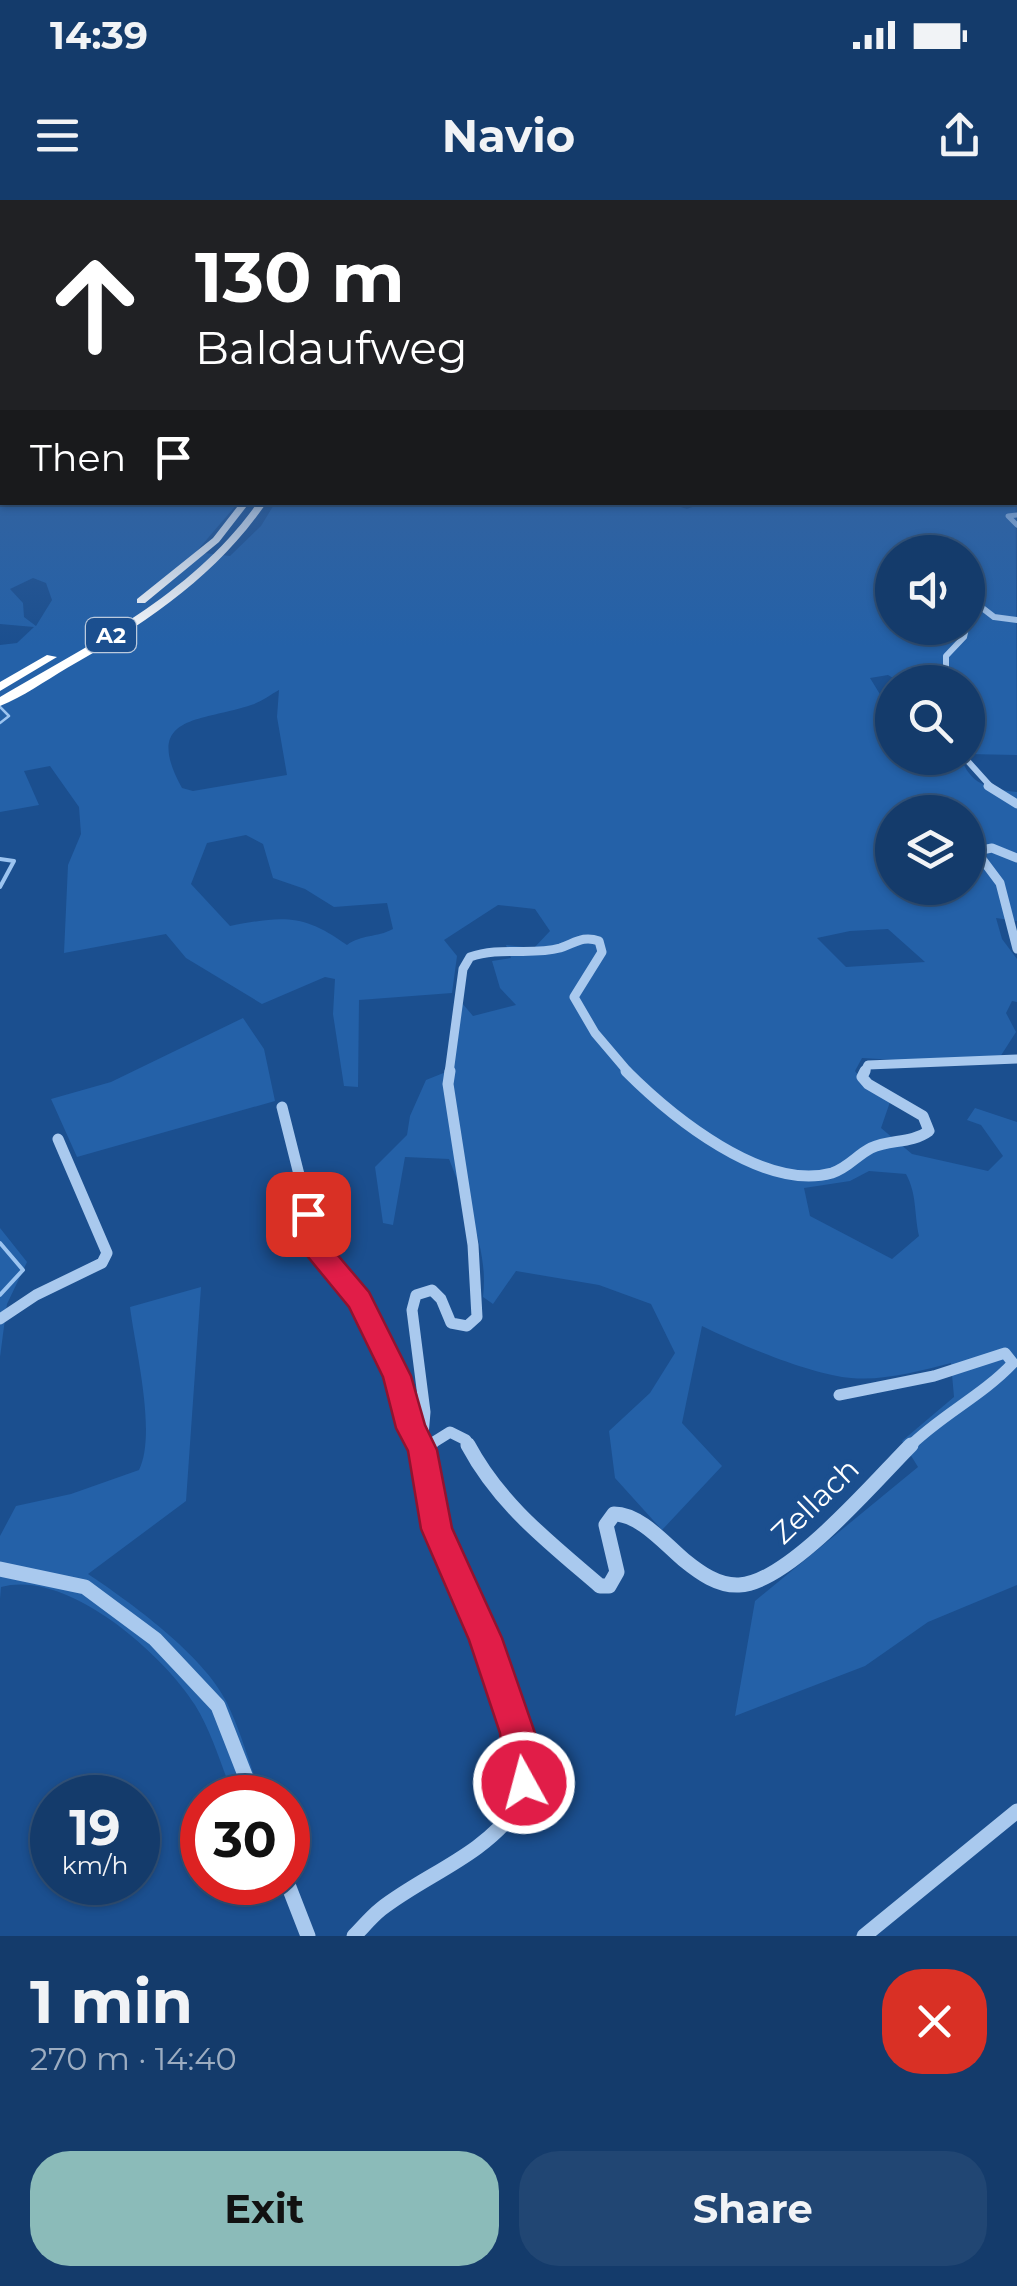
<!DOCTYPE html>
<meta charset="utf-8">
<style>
:root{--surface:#143b6b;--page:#214673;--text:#f1f3f6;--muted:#9dadc1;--line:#33557e;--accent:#8bbbb9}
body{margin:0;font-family:Montserrat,sans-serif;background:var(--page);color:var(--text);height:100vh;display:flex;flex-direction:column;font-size:38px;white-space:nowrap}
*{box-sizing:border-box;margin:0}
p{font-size:32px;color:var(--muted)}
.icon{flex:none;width:55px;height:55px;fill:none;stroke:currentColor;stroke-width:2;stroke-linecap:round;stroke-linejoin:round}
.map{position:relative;height:1736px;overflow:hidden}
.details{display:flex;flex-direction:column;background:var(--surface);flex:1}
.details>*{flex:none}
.banner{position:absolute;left:0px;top:0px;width:1018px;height:305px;box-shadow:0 2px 8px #0004,0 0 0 2px var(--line);background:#202124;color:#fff;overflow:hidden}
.controls{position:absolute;left:875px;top:335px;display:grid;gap:20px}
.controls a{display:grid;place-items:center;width:110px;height:110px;border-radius:50%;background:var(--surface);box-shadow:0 2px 8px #0004,0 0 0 2px var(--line);font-size:50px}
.speed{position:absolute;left:30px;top:1575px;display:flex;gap:20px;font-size:50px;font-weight:700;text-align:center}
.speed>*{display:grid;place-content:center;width:130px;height:130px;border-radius:50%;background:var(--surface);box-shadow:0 2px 8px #0004,0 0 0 2px var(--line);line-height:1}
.speed small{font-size:25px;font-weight:400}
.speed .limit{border:15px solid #d22;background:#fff;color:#111}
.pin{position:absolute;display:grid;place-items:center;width:85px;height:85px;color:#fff;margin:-42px;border-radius:20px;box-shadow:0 5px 15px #0006}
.me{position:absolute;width:110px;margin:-55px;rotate:353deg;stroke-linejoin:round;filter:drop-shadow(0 0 8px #0008)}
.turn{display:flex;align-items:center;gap:35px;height:210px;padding:0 30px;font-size:45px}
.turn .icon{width:130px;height:130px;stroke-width:2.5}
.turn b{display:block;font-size:70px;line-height:85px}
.then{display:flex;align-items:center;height:95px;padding:0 30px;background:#0003;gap:20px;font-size:38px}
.round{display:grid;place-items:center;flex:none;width:105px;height:105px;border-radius:40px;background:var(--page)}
.overview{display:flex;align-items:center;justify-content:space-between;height:170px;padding:0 30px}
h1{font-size:60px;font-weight:700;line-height:75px}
.primary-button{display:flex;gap:20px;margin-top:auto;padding:20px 30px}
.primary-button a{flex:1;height:115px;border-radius:40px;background:var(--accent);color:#111;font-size:40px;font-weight:700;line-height:115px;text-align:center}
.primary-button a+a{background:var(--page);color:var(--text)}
.status{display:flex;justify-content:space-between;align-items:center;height:70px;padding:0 50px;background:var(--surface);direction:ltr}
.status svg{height:28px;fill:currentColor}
header{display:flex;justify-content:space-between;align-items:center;height:130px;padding:0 30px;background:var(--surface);font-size:45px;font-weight:700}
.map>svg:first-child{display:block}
</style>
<div class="status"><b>14:39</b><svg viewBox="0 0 49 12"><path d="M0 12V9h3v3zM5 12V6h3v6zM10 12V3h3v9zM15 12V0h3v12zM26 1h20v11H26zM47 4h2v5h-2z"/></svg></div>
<header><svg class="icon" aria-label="menu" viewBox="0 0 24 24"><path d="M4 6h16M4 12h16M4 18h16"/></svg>Navio<svg class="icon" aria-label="share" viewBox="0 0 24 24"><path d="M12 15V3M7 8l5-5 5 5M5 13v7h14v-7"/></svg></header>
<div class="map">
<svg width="1017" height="1736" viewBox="0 0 1017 1736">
<rect width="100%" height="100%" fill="#1b4f8f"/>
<!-- green -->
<path fill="#2461a8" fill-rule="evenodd" d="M1015 203 1017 555 968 554V482H900L888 475 870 478 881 496H892V558H961C971 586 991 589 1017 592V721L996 718 1002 739 1017 759V802L1012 801 1006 813 1016 832 1000 857 930 862 862 858 855 871 866 886 890 902 881 928 912 954 988 971 1003 956 981 925 967 920 975 908 1017 922V1385L928 1422 865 1466 735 1516 755 1401 918 1267 902 1241 954 1197 951 1163C919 1171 884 1181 851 1178 812 1175 738 1144 702 1126L682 1223 722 1266 662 1330 615 1278 609 1231 650 1193 675 1153 651 1104 599 1085 516 1071 493 1104 483 1097C489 1049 466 1003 449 959L405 957 393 1025 383 1023 375 967 407 935 410 916 426 880 446 872 456 796 473 816 516 805 500 788 492 761 511 758 506 745 534 748 550 731 535 709 498 705 444 740 457 756 452 793 359 800 358 887 344 886 333 814 335 779 325 777 262 804 186 758 166 734 64 753 68 665 81 634 79 607 50 566 24 571 39 605 0 612V445L17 443 34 427 0 424V221L2 302 238 303 196 352 230 356 261 326 275 303 665 302 687 309 695 306 692 302H1015ZM892 352H968V428H892ZM33 378 46 383 52 400 36 426 24 417 23 403 10 389ZM279 490 277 517 287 575 193 591 182 588C141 514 202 522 251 505 261 502 270 495 279 490ZM892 612H968V688H892ZM246 635 263 644 273 678 305 689 334 707 387 703 393 729C376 738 362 734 347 745 303 713 282 716 230 726L191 684 207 643ZM888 729 925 762 846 767 817 738 850 731ZM869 971 906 974C917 994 914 1013 919 1036L892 1059 810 1016 804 988 850 981Z
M243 818 264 849 275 901 77 957 51 899 111 882Z
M0 1028 27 1062 7 1104 0 1157Z
M201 1087 186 1301 88 1374C130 1402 203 1455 226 1501 241 1531 250 1566 262 1597H234C222 1568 212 1532 195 1505 162 1453 67 1369 1 1387L0 1399V1336L16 1306 71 1294 139 1270C157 1233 135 1148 130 1107Z"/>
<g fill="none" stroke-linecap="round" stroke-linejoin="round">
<!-- stream-far1 -->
<path stroke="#9cc4f0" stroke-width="2.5" d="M0 507 9 516 0 523"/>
<!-- stream -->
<path stroke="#9cc4f0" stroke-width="4" d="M0 659 14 661 0 687
M0 1043 23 1070 0 1095"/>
<!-- minor-far4 -->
<path stroke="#a9c9ee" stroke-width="5" d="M1017 315 1008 316 1017 325"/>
<!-- minor-far3 -->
<path stroke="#a9c9ee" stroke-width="6" d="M968 397 994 417 1017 420
M946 482V456L964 437 966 428
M965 558 992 588"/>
<!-- minor-far2 -->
<path stroke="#a9c9ee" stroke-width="9" d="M988 586 1017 604
M1017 658 992 648 976 651 1000 683 1017 749
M449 873 463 769 470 757C500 746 531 756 560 748 575 743 583 735 599 741L602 752 574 797 595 833 629 873
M864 873 868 865 1017 859"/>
<!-- minor-far1 -->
<path stroke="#a9c9ee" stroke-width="11" d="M626 871C671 916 763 992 832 973 848 968 857 955 871 948 890 939 911 944 929 931L923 916 868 884 862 877 865 871
M282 907 318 1050 359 1100 397 1176 411 1228 421 1247
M0 1119 36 1095 102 1063 107 1053 58 939
M839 1195 934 1176 1005 1153 1013 1163C982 1196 941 1215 909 1247
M422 1247 425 1212 412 1110 416 1095 432 1090 441 1099 451 1123 467 1126 477 1117 473 1045 448 884 450 871
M426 1247 450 1232 466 1240 470 1247"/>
<!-- minor -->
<path stroke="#a9c9ee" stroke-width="15" d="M420 1245 422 1249
M468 1245C500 1305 549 1342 600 1386H609L617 1372 606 1325 614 1314C640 1314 665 1344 684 1360 700 1373 718 1386 739 1385 789 1383 875 1281 911 1245
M422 1250 430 1245
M0 1369 85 1387 155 1439 218 1506 254 1598
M287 1682 308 1736
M354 1736C363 1727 371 1717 381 1709 426 1674 481 1657 516 1609 552 1559 455 1383 437 1328 428 1302 422 1271 422 1245
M864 1736 1017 1611"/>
<!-- motorway -->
<path fill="#fff" fill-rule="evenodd" d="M241 302H250L219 342 145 403H137V399L213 338Z
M258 302H267C216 377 145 424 67 468 45 481 23 497 0 506V497C94 442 194 393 258 302Z
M47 455 57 457 0 491V482Z"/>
</g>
<!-- sky -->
<linearGradient id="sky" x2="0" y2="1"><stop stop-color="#0f2b4f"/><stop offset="0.46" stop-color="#39639b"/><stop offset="1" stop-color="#39639b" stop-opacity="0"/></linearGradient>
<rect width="1017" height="446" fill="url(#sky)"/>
<!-- route -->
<path fill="#e11d48" stroke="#92132f" stroke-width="2.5" d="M308 1004 318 1007 330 1046 369 1092 411 1176 425 1225 437 1250 452 1328 502 1438 535 1533 542 1583 536 1596 524 1601 511 1596 505 1583 500 1533 469 1440 421 1329 408 1251 396 1228 383 1177 349 1107 308 1057 296 1014 299 1007Z"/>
<g text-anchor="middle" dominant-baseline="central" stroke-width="10" stroke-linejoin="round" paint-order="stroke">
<!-- shield labels -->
<rect fill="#1b4f8f" stroke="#bbcadd" stroke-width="2.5" x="86" y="418" width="50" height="34" rx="8"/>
<g font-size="22" font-weight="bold" fill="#fff">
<text x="111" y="435">A2</text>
</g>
<!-- near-street labels -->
<g font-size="30" fill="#fff" stroke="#1b4f8f">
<text transform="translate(815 1301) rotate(-44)">Zellach</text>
</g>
</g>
</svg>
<div class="controls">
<a><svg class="icon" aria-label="sound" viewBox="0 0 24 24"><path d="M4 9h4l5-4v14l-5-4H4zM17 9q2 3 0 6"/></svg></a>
<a><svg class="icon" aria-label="search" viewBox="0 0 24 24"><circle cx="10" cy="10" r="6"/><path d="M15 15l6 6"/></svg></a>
<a><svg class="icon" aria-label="layers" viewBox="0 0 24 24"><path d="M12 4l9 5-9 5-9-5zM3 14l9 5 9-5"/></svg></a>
</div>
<div class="speed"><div>19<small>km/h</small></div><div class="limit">30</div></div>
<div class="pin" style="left:308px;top:1014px;background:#d93025"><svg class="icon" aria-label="arrive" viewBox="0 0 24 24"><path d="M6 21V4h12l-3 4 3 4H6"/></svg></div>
<svg class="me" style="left:524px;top:1583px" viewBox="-20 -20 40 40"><circle r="17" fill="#e11d48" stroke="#fff" stroke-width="3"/><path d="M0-11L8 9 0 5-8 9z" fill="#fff"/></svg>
<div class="banner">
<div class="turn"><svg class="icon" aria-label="ahead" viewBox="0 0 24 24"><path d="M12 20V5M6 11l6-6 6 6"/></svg><div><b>130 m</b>Baldaufweg</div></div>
<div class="then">Then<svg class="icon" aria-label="arrive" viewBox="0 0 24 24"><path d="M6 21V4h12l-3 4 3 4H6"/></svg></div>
</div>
</div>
<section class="details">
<div class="overview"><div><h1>1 min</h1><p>270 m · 14:40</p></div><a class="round" style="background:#d93025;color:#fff"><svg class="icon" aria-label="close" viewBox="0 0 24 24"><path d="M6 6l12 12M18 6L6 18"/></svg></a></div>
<div class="primary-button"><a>Exit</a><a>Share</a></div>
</section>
